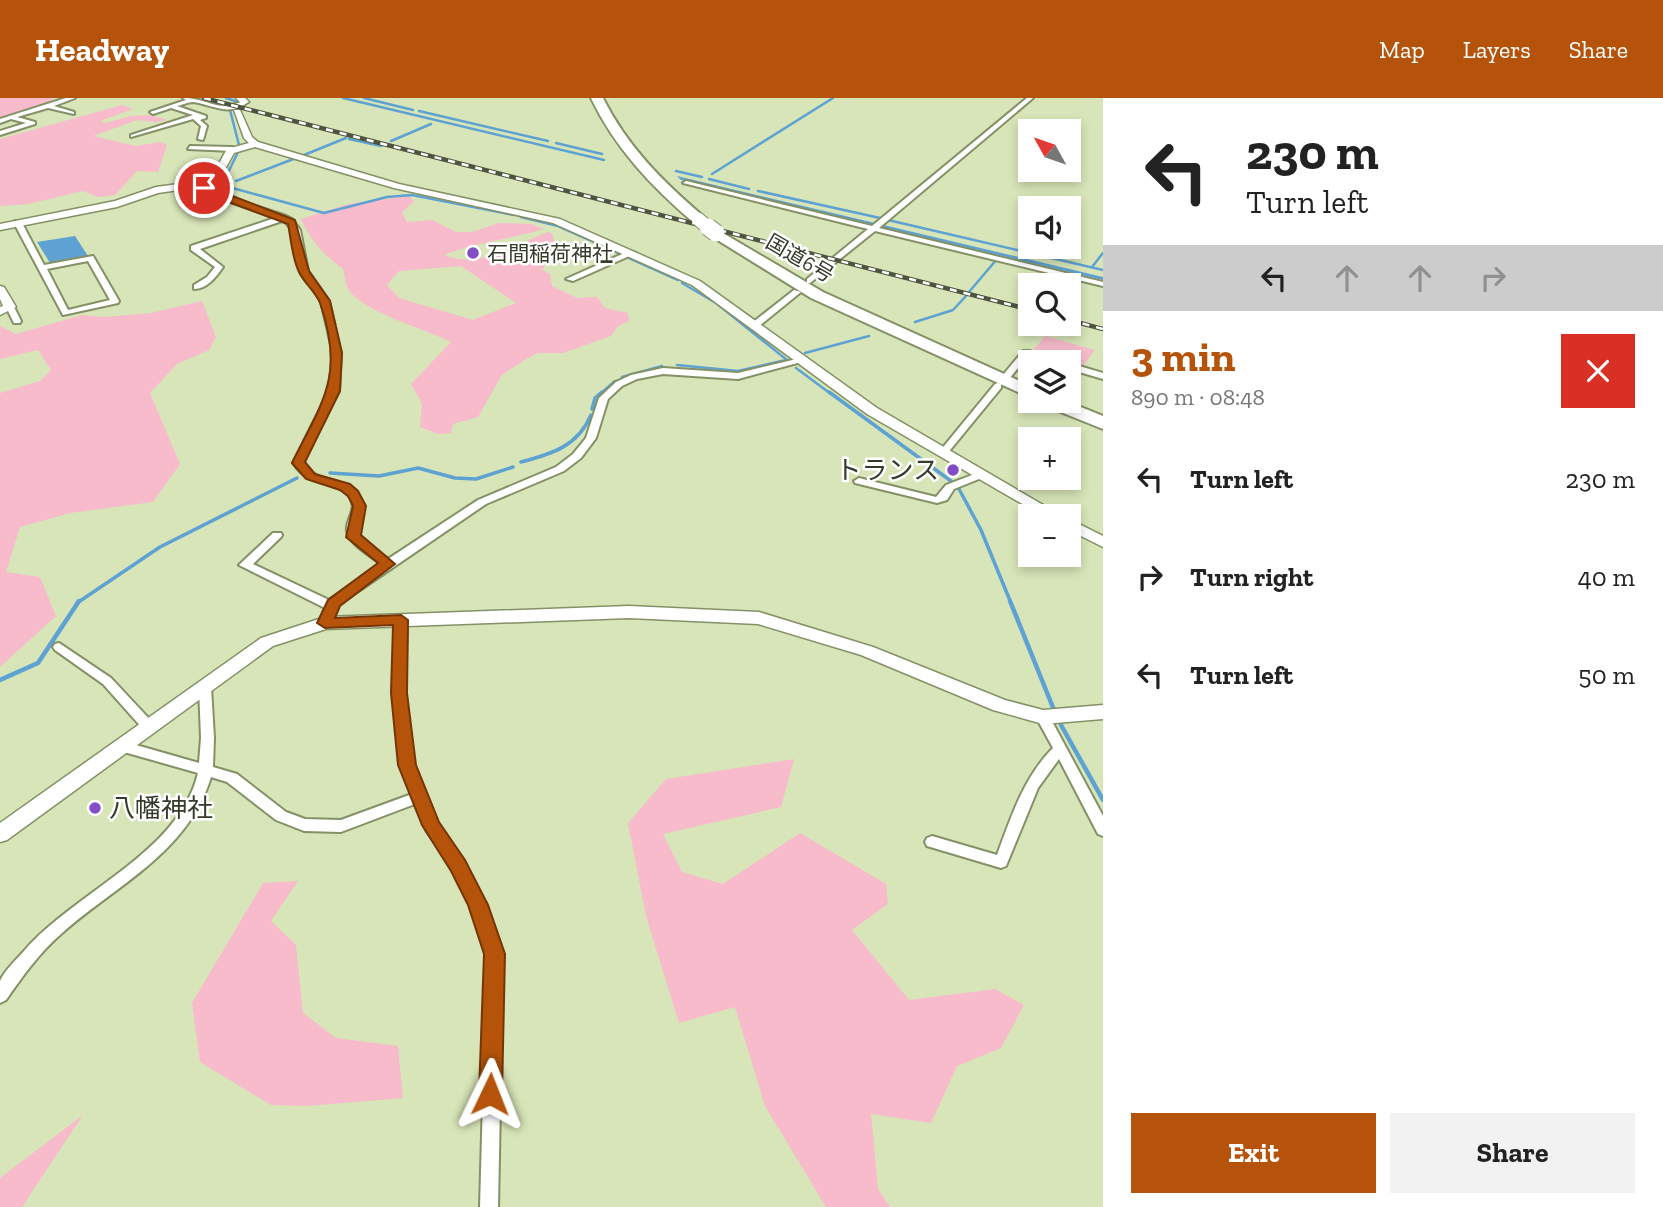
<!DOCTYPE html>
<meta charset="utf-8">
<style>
:root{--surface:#fff;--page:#f2f2f2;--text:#222;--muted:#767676;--accent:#b45309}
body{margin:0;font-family:"Zilla Slab","Noto Sans JP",serif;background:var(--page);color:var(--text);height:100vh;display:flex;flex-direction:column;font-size:26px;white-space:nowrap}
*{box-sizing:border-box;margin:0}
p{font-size:23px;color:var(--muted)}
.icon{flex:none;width:38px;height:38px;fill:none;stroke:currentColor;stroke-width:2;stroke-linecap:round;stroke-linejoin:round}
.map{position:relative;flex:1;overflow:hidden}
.details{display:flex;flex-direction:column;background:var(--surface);width:560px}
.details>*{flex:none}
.banner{background:#fff;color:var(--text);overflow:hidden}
.needle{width:46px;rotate:310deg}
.buttons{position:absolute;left:1018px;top:21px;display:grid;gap:14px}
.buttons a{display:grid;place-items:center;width:63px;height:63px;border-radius:0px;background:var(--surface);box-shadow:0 4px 10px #0003;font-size:35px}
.pin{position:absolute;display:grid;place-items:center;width:60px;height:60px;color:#fff;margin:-30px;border:4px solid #fff;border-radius:50%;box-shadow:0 2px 7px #0007}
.me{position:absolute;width:77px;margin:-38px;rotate:2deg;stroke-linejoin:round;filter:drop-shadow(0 0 5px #0008)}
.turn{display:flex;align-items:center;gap:24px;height:147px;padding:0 28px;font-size:32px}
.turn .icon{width:91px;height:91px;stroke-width:2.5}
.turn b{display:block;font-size:49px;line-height:60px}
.lanes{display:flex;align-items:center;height:66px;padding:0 28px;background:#0003;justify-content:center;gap:35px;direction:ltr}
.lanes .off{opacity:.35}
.round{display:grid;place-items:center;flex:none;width:74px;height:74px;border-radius:0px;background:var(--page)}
.headline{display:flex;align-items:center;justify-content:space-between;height:119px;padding:0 28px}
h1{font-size:42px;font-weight:700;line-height:52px;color:var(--accent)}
.cta{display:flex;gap:14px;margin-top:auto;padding:14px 28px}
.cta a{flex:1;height:80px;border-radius:0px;background:var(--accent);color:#fff;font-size:28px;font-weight:700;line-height:80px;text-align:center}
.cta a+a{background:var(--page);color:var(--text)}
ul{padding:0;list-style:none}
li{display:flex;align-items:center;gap:21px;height:98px;padding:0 28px}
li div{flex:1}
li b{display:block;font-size:26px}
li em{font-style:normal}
header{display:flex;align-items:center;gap:42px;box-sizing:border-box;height:98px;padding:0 35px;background:var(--accent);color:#fff}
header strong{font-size:33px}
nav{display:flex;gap:38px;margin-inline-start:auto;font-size:24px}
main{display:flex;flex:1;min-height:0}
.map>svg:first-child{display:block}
</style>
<header>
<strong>Headway</strong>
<nav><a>Map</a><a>Layers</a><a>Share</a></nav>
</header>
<main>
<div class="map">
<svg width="1103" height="1109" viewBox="0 0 1103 1109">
<rect width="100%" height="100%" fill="#d8e5b8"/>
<!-- green -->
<path fill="#f7bbcb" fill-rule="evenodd" d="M0 0H51L53 4 0 21Z
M122 7 133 11 100 23 105 25 131 18 150 17 167 22 155 24 137 22 93 38 136 48 161 44 167 47 158 74 137 73 115 97 98 99 83 93 28 106 0 108V41Z
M409 98 414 103 402 115 407 124 432 122 456 134H472L499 125 531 126 544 131C511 141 476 144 444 157 480 173 520 143 549 134L553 137 554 150 542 172 550 176 552 188 577 200 597 199 605 210 628 215 629 223 618 228 611 238 563 255H538L526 261 502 277 478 319 453 326 451 335 438 336 420 329 422 306 411 286 451 244C427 232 361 213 349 192 345 187 345 177 343 171 325 158 310 142 301 121L348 106ZM461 168 516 205 473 222 399 200 387 187 399 173Z
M202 203 216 239 209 252 177 266 150 295 180 366 153 404 70 415 20 429 6 474 40 479 56 518 0 569V295L40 283 51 272 38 252 0 261V228L16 236 82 217 106 219 151 215Z
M1045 238 1095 252 1082 269 1032 254Z
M794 661 781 709 663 736 682 774 723 786 800 735 886 786 888 806 852 832 909 902 995 891 1024 907 1001 950 957 968 931 1025 871 1016 878 1091 890 1109H826L765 1008 735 909 679 925 646 818 628 725 666 681Z
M298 783 271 823 296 847 303 915 336 940 398 948 403 1000 307 1008 271 1007 200 964 192 905 263 785Z
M83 1017 22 1109H0V1080Z"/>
<!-- water -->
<path fill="#5da2d2" d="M677 78 1103 179V182L681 82Z
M75 138 88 158 50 165 37 144Z"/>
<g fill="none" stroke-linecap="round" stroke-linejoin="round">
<!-- stream-far2 -->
<path stroke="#5da2d2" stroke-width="2.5" d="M226 0 238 4
M343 0 604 62
M364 0 413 12
M230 12 239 47
M419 13 548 43
M349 41 381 48
M391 43 431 26
M556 45 602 56
M239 52 224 83 225 88 324 115 387 99 412 97 514 117
M304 57 346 40
M676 73 702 79
M712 76 833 0
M709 81 749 91
M236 83 296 60
M758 93 880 120
M521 119 558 128 601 147
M888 122 1103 172
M607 150 621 156
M629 160 678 182
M1092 169 1103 155
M682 185 716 205 787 262
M969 194 997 161
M915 224 953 212 966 198
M805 255 869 238
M677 267 738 273 786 262
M796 270 831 296
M622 279 662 268
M600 296 615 283"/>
<!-- stream-far1 -->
<path stroke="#5da2d2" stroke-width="3.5" d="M829 294 951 383
M592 311 595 300 602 294
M521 364C552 356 578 348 591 317
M330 375 379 378 418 370 455 380 476 381 513 369
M959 391 981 432 1011 505
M77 505 160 449 297 380"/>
<!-- stream -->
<path stroke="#5da2d2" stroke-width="4.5" d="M1010 503 1054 612
M0 582 38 565 79 503
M1061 627 1103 702"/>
<!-- street casing -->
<g stroke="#849066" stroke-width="4">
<path id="street" d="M66 0H75L54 8 74 14V16L48 10 17 19 35 24V26L0 37V33L26 25 11 21 0 25V21Z
M183 0C210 0 216 16 245 2L248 4C229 19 214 7 193 4 188 4 182 7 177 8L206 18V20L200 22 207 28 203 42 198 41 201 28 193 21 131 39V37L193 17 171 10 153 16 150 14 186 2Z
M1027 0H1033L879 130 1103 184V188L875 133 810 185H807V181L868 131 683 85 686 83 872 128Z
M190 48 232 49 235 51 232 53 188 51Z
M201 85H205L210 93 286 118 292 121 300 132 308 173 329 203 341 255 339 293 303 365C320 391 349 373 364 408L357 431 359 438 388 461 478 402 556 369 573 356 586 340 599 300 616 284 631 277 663 270 738 275 801 260 805 263 738 281 663 276 637 281 622 288 608 301 596 340 581 360 564 373 486 406 338 507 329 528H321L319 525 325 510 239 467 273 435H281L282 437 281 439 253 466 329 502 381 466C371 458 353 448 348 437 342 423 361 411 348 397 331 380 310 391 293 365L329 293 333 255 321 203 300 173 292 132 286 125 282 123 200 151 223 169C216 179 207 191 194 191V187L207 179 215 169 191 152V148L275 120 205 95Z
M15 123 22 125 44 167 93 158 119 203 118 205 63 217 14 125ZM88 163 110 202 68 212 47 171Z
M629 153 636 155 573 183 566 181Z
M794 192 801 194 758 229H752V225Z
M7 207H13L21 223 20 225H14L6 209Z
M1023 253H1029L1061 264H1048L1028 258 1009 281H1003V277Z
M1069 265 1103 275V281L1069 271Z
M998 285 1001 286V290L946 357H940V353L995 286Z
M980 374 984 375V379L954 391 947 402 937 405 855 385 854 383 859 380 936 399 946 387Z
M401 518 407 522 405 595 414 667 437 725 463 763 486 807 503 856 498 1109H480L487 856 471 807 453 771 426 732 415 706 341 734 304 733 276 722 227 684 211 679C188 755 116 787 61 836 39 855 22 879 6 902L0 905C0 898 0 889 0 883 4 873 17 861 24 853 75 794 180 754 198 675L117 652 115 648 117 644 122 643 199 665 201 640 199 589 201 586 205 584 211 589 214 640 213 669 237 676 286 714 305 721 341 722 412 696 400 667 393 595 395 522Z
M59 545 111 580 154 626 156 629 154 632H144L103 586 55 552 53 549 55 546Z
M1043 614 1048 616 1103 718V738L1098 736 1059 661 1038 690 1006 768 1001 770 927 748 925 744 927 740 932 738 997 757C1011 719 1024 679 1053 650L1036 619 1038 616Z"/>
</g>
<!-- secondary casing -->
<g stroke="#849066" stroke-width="3">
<path id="secondary" d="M236 0H245L249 4 242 6Z
M234 12H240L252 39 258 44 399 86 560 121 700 183 877 310 1062 418H1043L867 316 692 187 553 125 394 90 255 49 234 55 219 82 206 88 158 95 117 109 0 132V126L115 103 156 89 201 83 212 78 227 51 249 45 244 40Z
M0 188 4 189 16 209 0 217V209L3 208 0 201Z
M1069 421 1103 438V449L1069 432Z
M629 508 759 514 873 549 1005 602 1043 612 1103 607V621L1043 626 993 612 861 557 758 526 629 520 326 531 273 548 7 742 0 744V725L261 540 325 519Z"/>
</g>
<!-- highway casing -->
<g stroke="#849066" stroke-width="4">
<path id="highway" d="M591 0H603C627 48 662 83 703 118V124H693C651 88 615 50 591 0Z
M716 131 823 194 1031 288V300L811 200 711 138 709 135Z
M1041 303H1066L1103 318V331L1043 307Z"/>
</g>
<!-- street -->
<use href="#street" fill="#fff" fill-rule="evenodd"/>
<!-- secondary -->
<use href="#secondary" fill="#fff" fill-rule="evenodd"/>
<!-- highway -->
<use href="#highway" fill="#fff" fill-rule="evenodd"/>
<!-- rail casing -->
<g stroke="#4e553f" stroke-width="4.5">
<path id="rail" d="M204 0 1031 212
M1069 222 1103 231"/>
</g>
<!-- rail -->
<use href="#rail" stroke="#fff" stroke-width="2.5" stroke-dasharray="7" stroke-linecap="butt"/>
<!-- highway-bridge-far1 casing -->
<g stroke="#849066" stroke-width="15" stroke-linecap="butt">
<path id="highway-bridge-far1" d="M698 121 710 131"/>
</g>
<!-- highway-bridge casing -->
<g stroke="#849066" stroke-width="19" stroke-linecap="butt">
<path id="highway-bridge" d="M708 129 716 135"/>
</g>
<!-- highway-bridge-far1 -->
<use href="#highway-bridge-far1" stroke="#fff" stroke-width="13"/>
<!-- highway-bridge -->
<use href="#highway-bridge" stroke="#fff" stroke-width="17"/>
</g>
<!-- route -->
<path fill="#b45309" stroke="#753606" stroke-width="2" d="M204 87 295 122 309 173 330 203 342 255 340 293 305 364 315 376 350 386 358 393 366 408 361 437 395 466 340 508 335 520 401 517 408 522 407 595 416 667 439 724 465 762 488 807 505 856 502 996 498 1004 490 1007 482 1004 479 996 484 856 468 807 451 773 422 727 398 667 391 595 393 527 325 530 317 525 328 502 378 465 346 439 353 408 348 398 340 392 306 381 292 365C323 303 345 277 320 205 316 194 304 185 299 174 292 160 291 141 288 126L204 95 200 90Z"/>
<!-- markers -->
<g fill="#824dc5" stroke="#fff" stroke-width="2.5">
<circle cx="473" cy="155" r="7"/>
<circle cx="953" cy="372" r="7"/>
<circle cx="95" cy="710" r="7"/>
</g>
<g text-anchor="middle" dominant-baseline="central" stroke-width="5" stroke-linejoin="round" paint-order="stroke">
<!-- far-poi labels -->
<g font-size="21" fill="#353b29" stroke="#fff" text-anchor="start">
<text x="487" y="155">石間稲荷神社</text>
</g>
<!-- far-street labels -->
<g font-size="21" fill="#353b29" stroke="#fff">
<text transform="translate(800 160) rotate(30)">国道6号</text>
</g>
<!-- poi labels -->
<g font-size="26" fill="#353b29" stroke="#fff" text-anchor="end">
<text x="939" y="372">トランス</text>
<text x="109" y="710" text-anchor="start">八幡神社</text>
</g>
</g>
</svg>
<div class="buttons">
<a><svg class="needle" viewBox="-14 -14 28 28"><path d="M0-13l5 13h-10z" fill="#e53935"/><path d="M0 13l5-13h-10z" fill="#767676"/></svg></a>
<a><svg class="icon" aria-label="sound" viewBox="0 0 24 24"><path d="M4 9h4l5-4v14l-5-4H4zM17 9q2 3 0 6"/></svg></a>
<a><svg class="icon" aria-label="search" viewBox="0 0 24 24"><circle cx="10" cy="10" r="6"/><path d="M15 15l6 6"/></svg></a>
<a><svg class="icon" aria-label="layers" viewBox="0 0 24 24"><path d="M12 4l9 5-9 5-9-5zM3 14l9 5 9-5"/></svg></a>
<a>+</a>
<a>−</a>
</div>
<div class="pin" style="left:204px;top:90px;background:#d93025"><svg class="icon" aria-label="arrive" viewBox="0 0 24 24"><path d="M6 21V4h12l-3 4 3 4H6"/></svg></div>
<svg class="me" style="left:490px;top:996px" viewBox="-20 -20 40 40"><path d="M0-17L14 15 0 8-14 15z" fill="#b45309" stroke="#fff" stroke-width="4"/></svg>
</div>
<section class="details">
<div class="banner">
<div class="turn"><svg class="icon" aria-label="left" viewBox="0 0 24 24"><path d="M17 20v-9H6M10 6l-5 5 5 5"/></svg><div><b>230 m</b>Turn left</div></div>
<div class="lanes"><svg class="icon" aria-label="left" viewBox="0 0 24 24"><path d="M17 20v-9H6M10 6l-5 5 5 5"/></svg><svg class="icon off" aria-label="ahead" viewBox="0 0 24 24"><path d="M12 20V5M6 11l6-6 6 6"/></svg><svg class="icon off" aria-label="ahead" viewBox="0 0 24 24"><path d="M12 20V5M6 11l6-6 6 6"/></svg><svg class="icon off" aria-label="right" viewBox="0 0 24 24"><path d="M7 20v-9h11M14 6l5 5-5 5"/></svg></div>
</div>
<div class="headline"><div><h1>3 min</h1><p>890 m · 08:48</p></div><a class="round" style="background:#d93025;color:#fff"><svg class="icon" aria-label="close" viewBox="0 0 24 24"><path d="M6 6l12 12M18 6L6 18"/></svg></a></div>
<ul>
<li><svg class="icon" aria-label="left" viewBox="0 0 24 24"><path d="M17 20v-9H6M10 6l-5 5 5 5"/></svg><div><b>Turn left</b></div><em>230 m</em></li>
<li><svg class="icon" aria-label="right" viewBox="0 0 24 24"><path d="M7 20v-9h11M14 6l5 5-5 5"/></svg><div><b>Turn right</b></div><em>40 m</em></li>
<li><svg class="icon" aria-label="left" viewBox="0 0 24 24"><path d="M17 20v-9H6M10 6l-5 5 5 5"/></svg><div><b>Turn left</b></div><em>50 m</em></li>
</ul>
<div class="cta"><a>Exit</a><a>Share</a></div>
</section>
</main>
